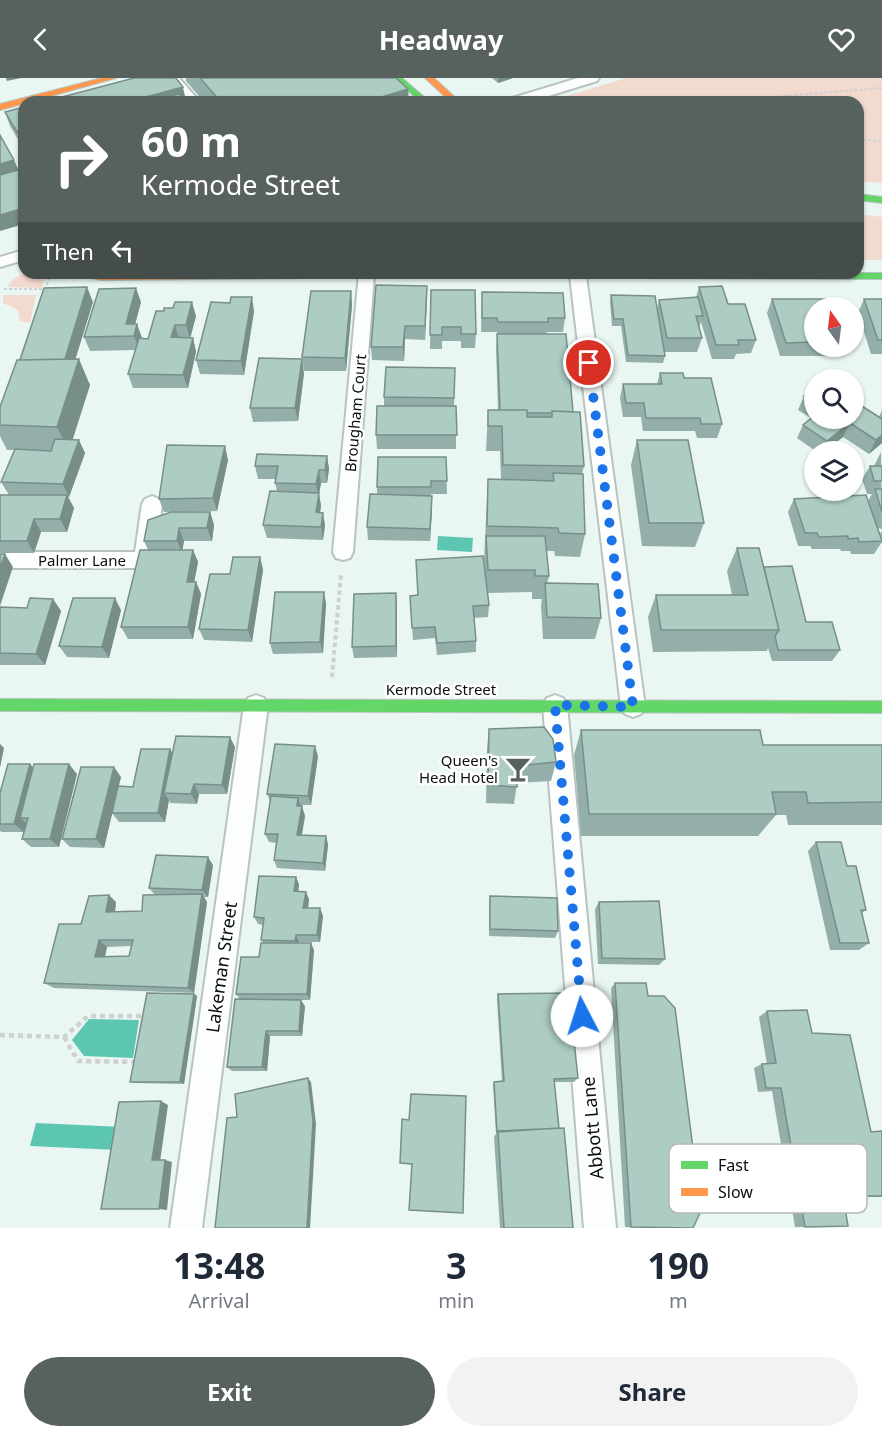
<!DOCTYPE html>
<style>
:root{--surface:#fff;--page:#f2f2f3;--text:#1f2937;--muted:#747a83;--accent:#57615e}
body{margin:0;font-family:"Noto Sans",sans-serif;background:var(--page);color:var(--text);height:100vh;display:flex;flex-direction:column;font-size:22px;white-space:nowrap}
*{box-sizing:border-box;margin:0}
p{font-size:20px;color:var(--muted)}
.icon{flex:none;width:33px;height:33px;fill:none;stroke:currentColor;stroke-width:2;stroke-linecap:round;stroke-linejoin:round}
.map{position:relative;height:1150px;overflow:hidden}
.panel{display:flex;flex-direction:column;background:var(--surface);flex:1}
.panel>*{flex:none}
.banner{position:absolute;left:18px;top:18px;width:846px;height:183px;border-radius:18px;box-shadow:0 2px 4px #0004;background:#57615e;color:#fff;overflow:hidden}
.needle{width:39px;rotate:346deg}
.controls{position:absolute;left:804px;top:219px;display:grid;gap:12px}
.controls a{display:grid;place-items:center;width:60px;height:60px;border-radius:50%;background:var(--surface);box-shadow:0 2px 4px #0004;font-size:30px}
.pin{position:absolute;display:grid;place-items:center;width:51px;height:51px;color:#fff;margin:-26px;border:3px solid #fff;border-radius:50%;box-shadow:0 2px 6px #0007}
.me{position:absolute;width:66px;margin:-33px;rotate:355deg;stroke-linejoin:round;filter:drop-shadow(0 0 4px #0008)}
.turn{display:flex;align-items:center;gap:21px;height:126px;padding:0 24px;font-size:27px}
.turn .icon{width:78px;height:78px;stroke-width:2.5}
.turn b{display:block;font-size:42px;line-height:51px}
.then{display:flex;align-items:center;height:57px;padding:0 24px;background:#0003;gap:12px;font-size:22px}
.eta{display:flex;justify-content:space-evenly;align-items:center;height:102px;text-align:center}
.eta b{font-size:36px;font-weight:700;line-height:42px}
.button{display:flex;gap:12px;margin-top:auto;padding:12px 24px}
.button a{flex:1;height:69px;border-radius:36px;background:var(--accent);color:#fff;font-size:24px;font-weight:700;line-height:69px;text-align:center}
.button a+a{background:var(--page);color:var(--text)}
header{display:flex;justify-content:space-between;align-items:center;height:78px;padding:0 24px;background:var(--accent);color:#fff;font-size:27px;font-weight:700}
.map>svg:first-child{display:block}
</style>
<header><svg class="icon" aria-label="back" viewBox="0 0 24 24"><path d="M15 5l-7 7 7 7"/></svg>Headway<svg class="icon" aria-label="heart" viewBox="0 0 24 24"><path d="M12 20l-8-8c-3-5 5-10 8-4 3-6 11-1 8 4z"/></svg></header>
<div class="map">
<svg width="882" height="1150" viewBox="0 0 882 1150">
<rect width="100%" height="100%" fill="#e9f6f2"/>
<!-- green -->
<path fill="#f3dacf" d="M626 0H882V105L858 103V24H547Z
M858 136 882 139V182H858Z
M24 195H46L42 210 7 209 13 201Z
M3 217H36L30 245 20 243 18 232 3 225Z"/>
<!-- water -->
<path fill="#5dc6b2" d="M438 458 473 460 472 474 437 472Z
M89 941 139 942 133 980 84 978 72 962Z
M36 1045 123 1049 118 1072 30 1068Z"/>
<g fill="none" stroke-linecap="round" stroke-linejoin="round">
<!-- street casing -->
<g stroke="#b9c3bf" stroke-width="4">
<path id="street" d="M165 0H179L200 24H185Z
M578 0H599L597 3 529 24H507L509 21Z
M24 172V182L0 189V179Z
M359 195H373L374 197 353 474 350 480 343 482 336 480 333 474Z
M572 195H584L586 198 645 629 641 636 633 639 625 636 621 629 570 198Z
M152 418 159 421 162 426 155 482 151 488 144 490H0V474H135L142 426 145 421Z
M256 617 264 620 268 627 202 1150H170L244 627 248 620Z
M555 617 563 620 567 627 616 1150H584L543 627 547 620Z"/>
</g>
<!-- fast casing -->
<g stroke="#b9c3bf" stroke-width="2">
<path id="fast" d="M393 0H402L430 24H421Z
M858 116 882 119V125L858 122Z
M400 195H882V201L404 199 400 198Z
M0 621 882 623V635L0 633Z"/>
</g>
<!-- slow casing -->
<g stroke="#b9c3bf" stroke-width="2">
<path id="slow" d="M102 0H116L0 32V26Z
M425 0H434L460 24H451Z
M77 195H408L409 196 404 199 101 202 78 197Z"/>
</g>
<!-- path-far2 -->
<path stroke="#ced1d1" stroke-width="2" stroke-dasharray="3 2" stroke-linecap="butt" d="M595 19 605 24
M710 24 882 10
M858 61 882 64
M4 211H47
M45 212 51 195
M19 283 32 247"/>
<!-- path-far1 -->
<path stroke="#ced1d1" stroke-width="4" stroke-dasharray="4.5 3" stroke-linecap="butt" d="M18 285 19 282
M332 599 341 496"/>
<!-- path -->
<path stroke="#ced1d1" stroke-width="4.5" stroke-dasharray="5 4" stroke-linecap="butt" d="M0 957 64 959 88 938H147
M64 959 78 983 137 984"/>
<!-- street -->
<use href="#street" fill="#fcfefd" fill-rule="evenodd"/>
<!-- fast -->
<use href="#fast" fill="#63d668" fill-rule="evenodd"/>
<!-- slow -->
<use href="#slow" fill="#ff974d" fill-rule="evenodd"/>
</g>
<!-- wall -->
<path fill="#94afa9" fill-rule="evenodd" d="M186 0H396L409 24H204L186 3Z
M492 0H513L498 5Z
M24 29 22 68 10 48 5 34Z
M427 208 425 262 405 261 404 283 372 282 371 269Z
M699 209 728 226 756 262 751 275 736 276 734 281H712L701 244 699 250 702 260 697 274H664L665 278 663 285 626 284 621 248H612L610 224 611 217 657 231 659 222 696 219Z
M431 212 476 256 475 270H461V263H442V271H430Z
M351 213 352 227 346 293H304L302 279Z
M482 214 565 240 563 254H547V256L573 334 584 388 582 396 585 456 580 479 555 478 554 473H546L549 498 547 506 601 540 595 561H543L541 528 542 521H532V514L488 515 489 527 488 539 474 540 476 563V574L437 577 435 560 413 562 410 518 418 517 485 492 484 481 488 401H501L500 373H486L488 332H498L496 270 497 258V254H481Z
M772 221 814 230V268H841L837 278H780L767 235Z
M864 221H882V276H871L858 235Z
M93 224 75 281 90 307 72 362 85 375 69 419H68L74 430 67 454H41L34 475H0V417H9L1 404 15 372H7L0 358V329Z
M141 224 135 246 142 260 148 261 156 233 196 238 190 260H193L196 274 188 310H133L128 296 135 272 90 273 84 259Z
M230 225 254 233 244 297 200 296 196 282Z
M455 290 454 328H456V371H377L376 357 384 328V319Z
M304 295 298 343 253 344 250 330Z
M660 295 684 300 722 346 717 360H697L695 353H643L641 339H623L620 320 623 306H657Z
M814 310V340L879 339 882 332V365L869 376 843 359 824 374H817L797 360 803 347 811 340 798 332 804 318Z
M637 362 704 445 695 469 642 468 631 387Z
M881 374 882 451 878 450 880 456 882 453V466V464L874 476H851L850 473H841L840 471H812L810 468H798L788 434 794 421 868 423 872 416H867L862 401 870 388H874Z
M327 378 329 391 327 405H321L319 416 321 428 320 434 325 447 323 462 267 460 263 447 277 413 275 405 276 401H258L255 388Z
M446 379 447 416H431L432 431 430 463 368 462 367 449 377 416V409Z
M228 382 217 433 164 434 159 421Z
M210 434 214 447 212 463H184L182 472H193L198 484 194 504H196L201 516 193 561H128L121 549 148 472 144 463Z
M737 470 764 489 806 544 840 572 832 583H772L768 570 767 573 653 574 648 539 656 517H732L727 493Z
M260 479 263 492 252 564 204 562 199 551 230 496Z
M324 514 326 526 323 575 273 576 270 565Z
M53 521 61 533 45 587H0V529L27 530Z
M397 527V579L354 580 352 569Z
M121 532 109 580 67 579 59 568Z
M489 651 556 684 551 703 517 705 514 726 486 725 487 670Z
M581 652 763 667H882V747H788L786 737H776L758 758H581L574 677Z
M235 669 227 716H199L197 726 170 725 169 722 165 744H119L112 735 104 770 70 769 62 761 121 699 118 708 133 709 170 671 172 675Z
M318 678 311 727H301L305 738 302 757 326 758 328 767 325 793 277 790 274 782 276 765 269 764 265 756 270 723 267 716Z
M33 690 77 696 59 769H31L22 761 24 754H2L0 753V715Z
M816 764 847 788 866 832 862 835 869 865 859 872H830L808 773Z
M213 787 208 819H204L207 824 194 915 54 910 44 905 81 846 116 824 115 834 142 833 155 817 149 810ZM131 868 129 878 105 879 107 869Z
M296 799 299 807 298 813 309 821 308 830 323 838 320 864H299V865L314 872 310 922H281L305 928 302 958H270L267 993H232L227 989 240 921 236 916 259 879 263 865 261 862 263 847 258 846 254 839Z
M490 818 558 853 555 860 489 858V826Z
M599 824 665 881 659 887 598 886 595 831Z
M615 905 662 1150 625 1149 611 910Z
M194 916 197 918 184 1006 134 1005 130 1004Z
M498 916 578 1000 574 1004H554L559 1050 573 1150H500L494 1059 496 1056 493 1007 494 1004 502 1003 497 922Z
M767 933 812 955 871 1054 882 1053V1119H843L805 1149H795L772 1013 758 1014 754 990 762 986H767L759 939Z"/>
<!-- shaded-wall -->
<path fill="#788f89" d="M6 0H21L7 3Z
M498 0H513L498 5Z
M183 9 186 23 181 24H127Z
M408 11 409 24H365Z
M24 52V67L22 68 17 54Z
M14 82 23 102 0 109V86Z
M24 130V146L0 153V137Z
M427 208V222L425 262V248Z
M87 209 93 224 70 299 64 286Z
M136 210 141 224 132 258 126 246Z
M351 213 352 227 346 293 345 280Z
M252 219 254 233 244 297 241 283Z
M192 224 196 238 190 261 186 247Z
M137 246 142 260 139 272 134 258Z
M175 247 179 261 171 259Z
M405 248V261L404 283 403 269Z
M193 260 196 274 188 310 183 297Z
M79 281 90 307 69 373 57 349Z
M302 281 304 295 298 343 295 330Z
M850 345 843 359 824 374H822L827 363Z
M882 358V365L869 376 876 362Z
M79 362 85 375 69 419 63 406Z
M225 368 228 382 217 433 213 420Z
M327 378 329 391 327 405 325 392Z
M319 392 321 405 319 416 321 428 318 447 316 434 318 419 316 406Z
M67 417 74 430 67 454 60 441Z
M432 418V431L430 463V451Z
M210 434 214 447 212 463 207 450Z
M323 435 325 447 323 462 321 449Z
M34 441 41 454 34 475 27 463Z
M179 450 184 463 182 475 177 463Z
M193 472 198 484 192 516 187 504Z
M5 476 13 489 0 528V490Z
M260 479 263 492 252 564 248 552Z
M196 504 201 516 193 561 188 549Z
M324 514 326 526 323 575 320 564Z
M396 515 397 527V579L396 568Z
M115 520 121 532 109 580 102 569Z
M53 521 61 533 45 587 36 576Z
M230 659 235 669 227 716 222 707Z
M0 666 4 670 0 690Z
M315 668 318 678 311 727 308 718Z
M170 671 176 681 164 715 169 722 165 744 158 735Z
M30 686 39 696 20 740 26 745 24 754 14 746Z
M69 686 77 696 59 769 50 761Z
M114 689 121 699 104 770 96 761Z
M194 706 199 716 197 726 191 716Z
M298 720 301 729 297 728Z
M302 728 305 738 300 765 297 757Z
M326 758 328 767 325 793 323 785Z
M208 779 213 787 208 819 202 812Z
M296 799 299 807 297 821 294 813Z
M306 814 309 821 307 838 303 830Z
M202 816 207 824 194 915 188 910Z
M109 817 116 824 114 841 106 834Z
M320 830 323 838 320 864 317 857Z
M296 857 299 864V870L295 863Z
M99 862 107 869 103 886 95 879Z
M311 865 314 872 310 922 307 916Z
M194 916 197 918 184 1006 180 1004Z
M301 922 305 928 302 958 299 953Z
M266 953 270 958 267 993 262 989Z
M308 1000 311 1004 316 1046 310 1150H307Z
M161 1023 168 1027 160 1084 152 1082Z
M165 1082 172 1084 167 1132 159 1131Z"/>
<!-- building -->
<path fill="#acccc4" stroke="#788f89" stroke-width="1.5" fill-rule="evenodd" d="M134 0H176L183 9 127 24H43Z
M200 0H396L408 11 365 24H221Z
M179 16 186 24H148Z
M24 29V52L17 54 5 34Z
M0 57 14 82 0 86Z
M22 91 24 95V130L0 137V97Z
M376 207 427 208 425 248H405L403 269H371Z
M722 208 728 226H745L756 262H738L739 267H716L699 209Z
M87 209 65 281 20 282 44 210Z
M136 210 126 246H137L134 258 84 259 99 211Z
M431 212H475L476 256H461V249H442V257H430Z
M311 213H351L345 280 302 279Z
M482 214 563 215 565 240H548V244H498L497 240H482Z
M611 217 655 218 665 278 628 277 623 241H614Z
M231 219H252L241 283 196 282 211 224 230 225Z
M698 219 703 238H696L702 260H667L659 222Z
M772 221H828L831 230H814V264L786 265Z
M864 221H882V262H878Z
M175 224H192L186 247H175L171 259 193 260 183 297 128 296 139 260 148 261 156 233H164V230H173Z
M497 256H566L573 334 552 333V335H527V332H500Z
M259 280 302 281 295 330H250Z
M79 281 57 349 0 347V329L17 282Z
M386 289 455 290 454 320 384 319Z
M660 295H683L684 300H711L722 346H701L700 340H646L644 325H626L623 306H662Z
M814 310V325L804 318Z
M854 323 882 341V357L876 362 850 345 827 363 803 347 814 338V340H854Z
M377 328H456L457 357H376Z
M488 332H527V339H552V333L580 334 584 388 503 387 502 348H488Z
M55 361 79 362 63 406 1 404 15 371 51 373Z
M637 362H688L704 445H649Z
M167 367 225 368 213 420 159 421Z
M257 376 327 378 325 392H319L316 406 275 405 278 388H255Z
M378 379H446L447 403H431V409H377Z
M870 388H882V403H874Z
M553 395 583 396 585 456 559 455 558 450 487 448 488 401 554 403Z
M875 411H882V434Z
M270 413 319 415 316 434 323 435 321 449 263 447Z
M370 416 432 418 430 451 367 449Z
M0 417H67L60 441H34L27 463H0Z
M866 417 882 463 859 464 858 460 848 461V458L819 459 817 455H805L794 421Z
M171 434H210L207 450H179L177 463H144L148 442Z
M486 458H545L549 498H535V492H488Z
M737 470H759L779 552H661L656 517H748Z
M140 472H193L187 504H196L188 549H121Z
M0 476H5L0 490Z
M483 478 489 527 473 528 476 563 437 565 435 549 412 550 410 518 418 517 416 482Z
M233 479H260L248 552 199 551 210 496H230Z
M792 488 806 544H832L840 572H778L775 558 779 552 764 489Z
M545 505 598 506 601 540 547 539Z
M275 514H324L320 564 270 565Z
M396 515V568L352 569 354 516Z
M30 520 53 521 36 576 0 575V529L27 530Z
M73 520H115L102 569 59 568Z
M544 649 553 661 556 684 517 688V709L488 707 489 651Z
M581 652H760L763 667H882V724L808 725 806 714H772L776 736H589Z
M176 658 230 659 222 707 194 706 191 716 164 715Z
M275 666 315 668 308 718 267 716Z
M141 671H170L158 735H112L118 708 133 709Z
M8 686H30L14 746H0V715Z
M34 686H69L50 761H22L28 740H20Z
M81 689H114L96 761H62Z
M271 718 298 720 297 728H302L297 757 326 758 323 785 274 782 278 756H265Z
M816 764H841L847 788H856L866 832H861L869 865H840Z
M156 777 208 779 202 812 149 810Z
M259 798 296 799 294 813 306 814 303 830H320L317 857H296L295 863 261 862 264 840 254 839Z
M202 816 188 910 44 905 59 846H81L89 818 109 817 106 834 142 833 143 817ZM99 862H133L129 878 95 879Z
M490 818 557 820 558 853 490 851Z
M659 823 665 881 602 880 599 824Z
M261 865H311L307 916H236L241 879H259Z
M615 905H646L648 918H664L675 930 701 1133 693 1150 631 1149Z
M147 915 194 916 180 1004H130Z
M569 915 578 1000 554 1001 559 1050 497 1054 494 1004 504 1003 498 916Z
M235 921 301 922 299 953H266L262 989H227Z
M807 932 812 955 850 957 871 1054 882 1053V1118H843L848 1148 805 1149 781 1010H766L762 986 776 985 767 933Z
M308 1000 313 1043 307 1150H215L227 1040 237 1039 235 1016Z
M411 1016 466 1018 463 1135 409 1132 412 1086 400 1085 402 1041 409 1042Z
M161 1023 152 1082H165L159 1131H101L119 1024Z
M564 1050 573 1150H504L498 1053Z"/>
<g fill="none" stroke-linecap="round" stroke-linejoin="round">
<!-- route -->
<path stroke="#1a73e8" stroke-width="10" stroke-dasharray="0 18" d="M582 938 555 627 633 629 589 285"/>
</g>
<!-- icons -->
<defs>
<g id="bar-bare" transform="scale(2.07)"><path d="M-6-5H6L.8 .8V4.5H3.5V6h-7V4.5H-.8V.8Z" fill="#57615e" stroke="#fff" stroke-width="2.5" paint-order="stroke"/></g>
</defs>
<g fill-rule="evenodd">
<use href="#bar-bare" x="518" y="691"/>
</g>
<g text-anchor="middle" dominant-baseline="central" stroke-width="5" stroke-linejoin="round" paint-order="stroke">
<!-- street labels -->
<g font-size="15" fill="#09110f" stroke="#fff">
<text transform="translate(355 335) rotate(-85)">Brougham Court</text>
<text x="82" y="482">Palmer Lane</text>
<text x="441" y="611">Kermode Street</text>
</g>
<!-- poi labels -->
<g font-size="15" fill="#09110f" stroke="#fff" text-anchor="end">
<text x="498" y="682">Queen's<tspan x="498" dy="17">Head Hotel</tspan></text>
</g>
<!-- near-street labels -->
<g font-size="18" fill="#09110f" stroke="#fff">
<text transform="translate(221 889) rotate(-82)">Lakeman Street</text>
<text transform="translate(592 1050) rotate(-95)">Abbott Lane</text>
</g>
</g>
<!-- legend -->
<rect x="669" y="1066" width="198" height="69" rx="9" fill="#fff" stroke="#b5b8b7" stroke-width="1.5"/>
<rect x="681" y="1083" width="27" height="8" fill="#63d668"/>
<rect x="681" y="1110" width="27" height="8" fill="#ff974d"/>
<g font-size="16" fill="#09110f">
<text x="718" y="1093">Fast</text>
<text x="718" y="1120">Slow</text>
</g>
</svg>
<div class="controls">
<a><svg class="needle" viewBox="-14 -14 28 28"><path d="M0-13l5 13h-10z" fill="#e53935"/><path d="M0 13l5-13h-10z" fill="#747a83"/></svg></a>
<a><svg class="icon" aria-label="search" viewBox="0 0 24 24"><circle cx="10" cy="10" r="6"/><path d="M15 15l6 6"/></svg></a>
<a><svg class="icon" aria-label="layers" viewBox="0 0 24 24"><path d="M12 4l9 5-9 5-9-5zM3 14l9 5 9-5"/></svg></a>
</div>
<div class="pin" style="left:589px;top:285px;background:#d93025"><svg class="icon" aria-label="arrive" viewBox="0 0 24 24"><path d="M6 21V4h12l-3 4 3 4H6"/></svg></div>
<svg class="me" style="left:582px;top:938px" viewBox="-20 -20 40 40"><circle r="19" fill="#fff"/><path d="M0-13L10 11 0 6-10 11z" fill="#1a73e8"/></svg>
<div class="banner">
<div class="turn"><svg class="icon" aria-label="right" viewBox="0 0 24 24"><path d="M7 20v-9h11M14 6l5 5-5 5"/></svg><div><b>60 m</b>Kermode Street</div></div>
<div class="then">Then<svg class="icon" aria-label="left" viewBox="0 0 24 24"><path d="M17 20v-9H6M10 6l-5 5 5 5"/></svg></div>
</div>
</div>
<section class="panel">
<div class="eta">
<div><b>13:48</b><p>Arrival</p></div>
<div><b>3</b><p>min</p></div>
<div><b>190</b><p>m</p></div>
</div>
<div class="button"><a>Exit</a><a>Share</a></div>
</section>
